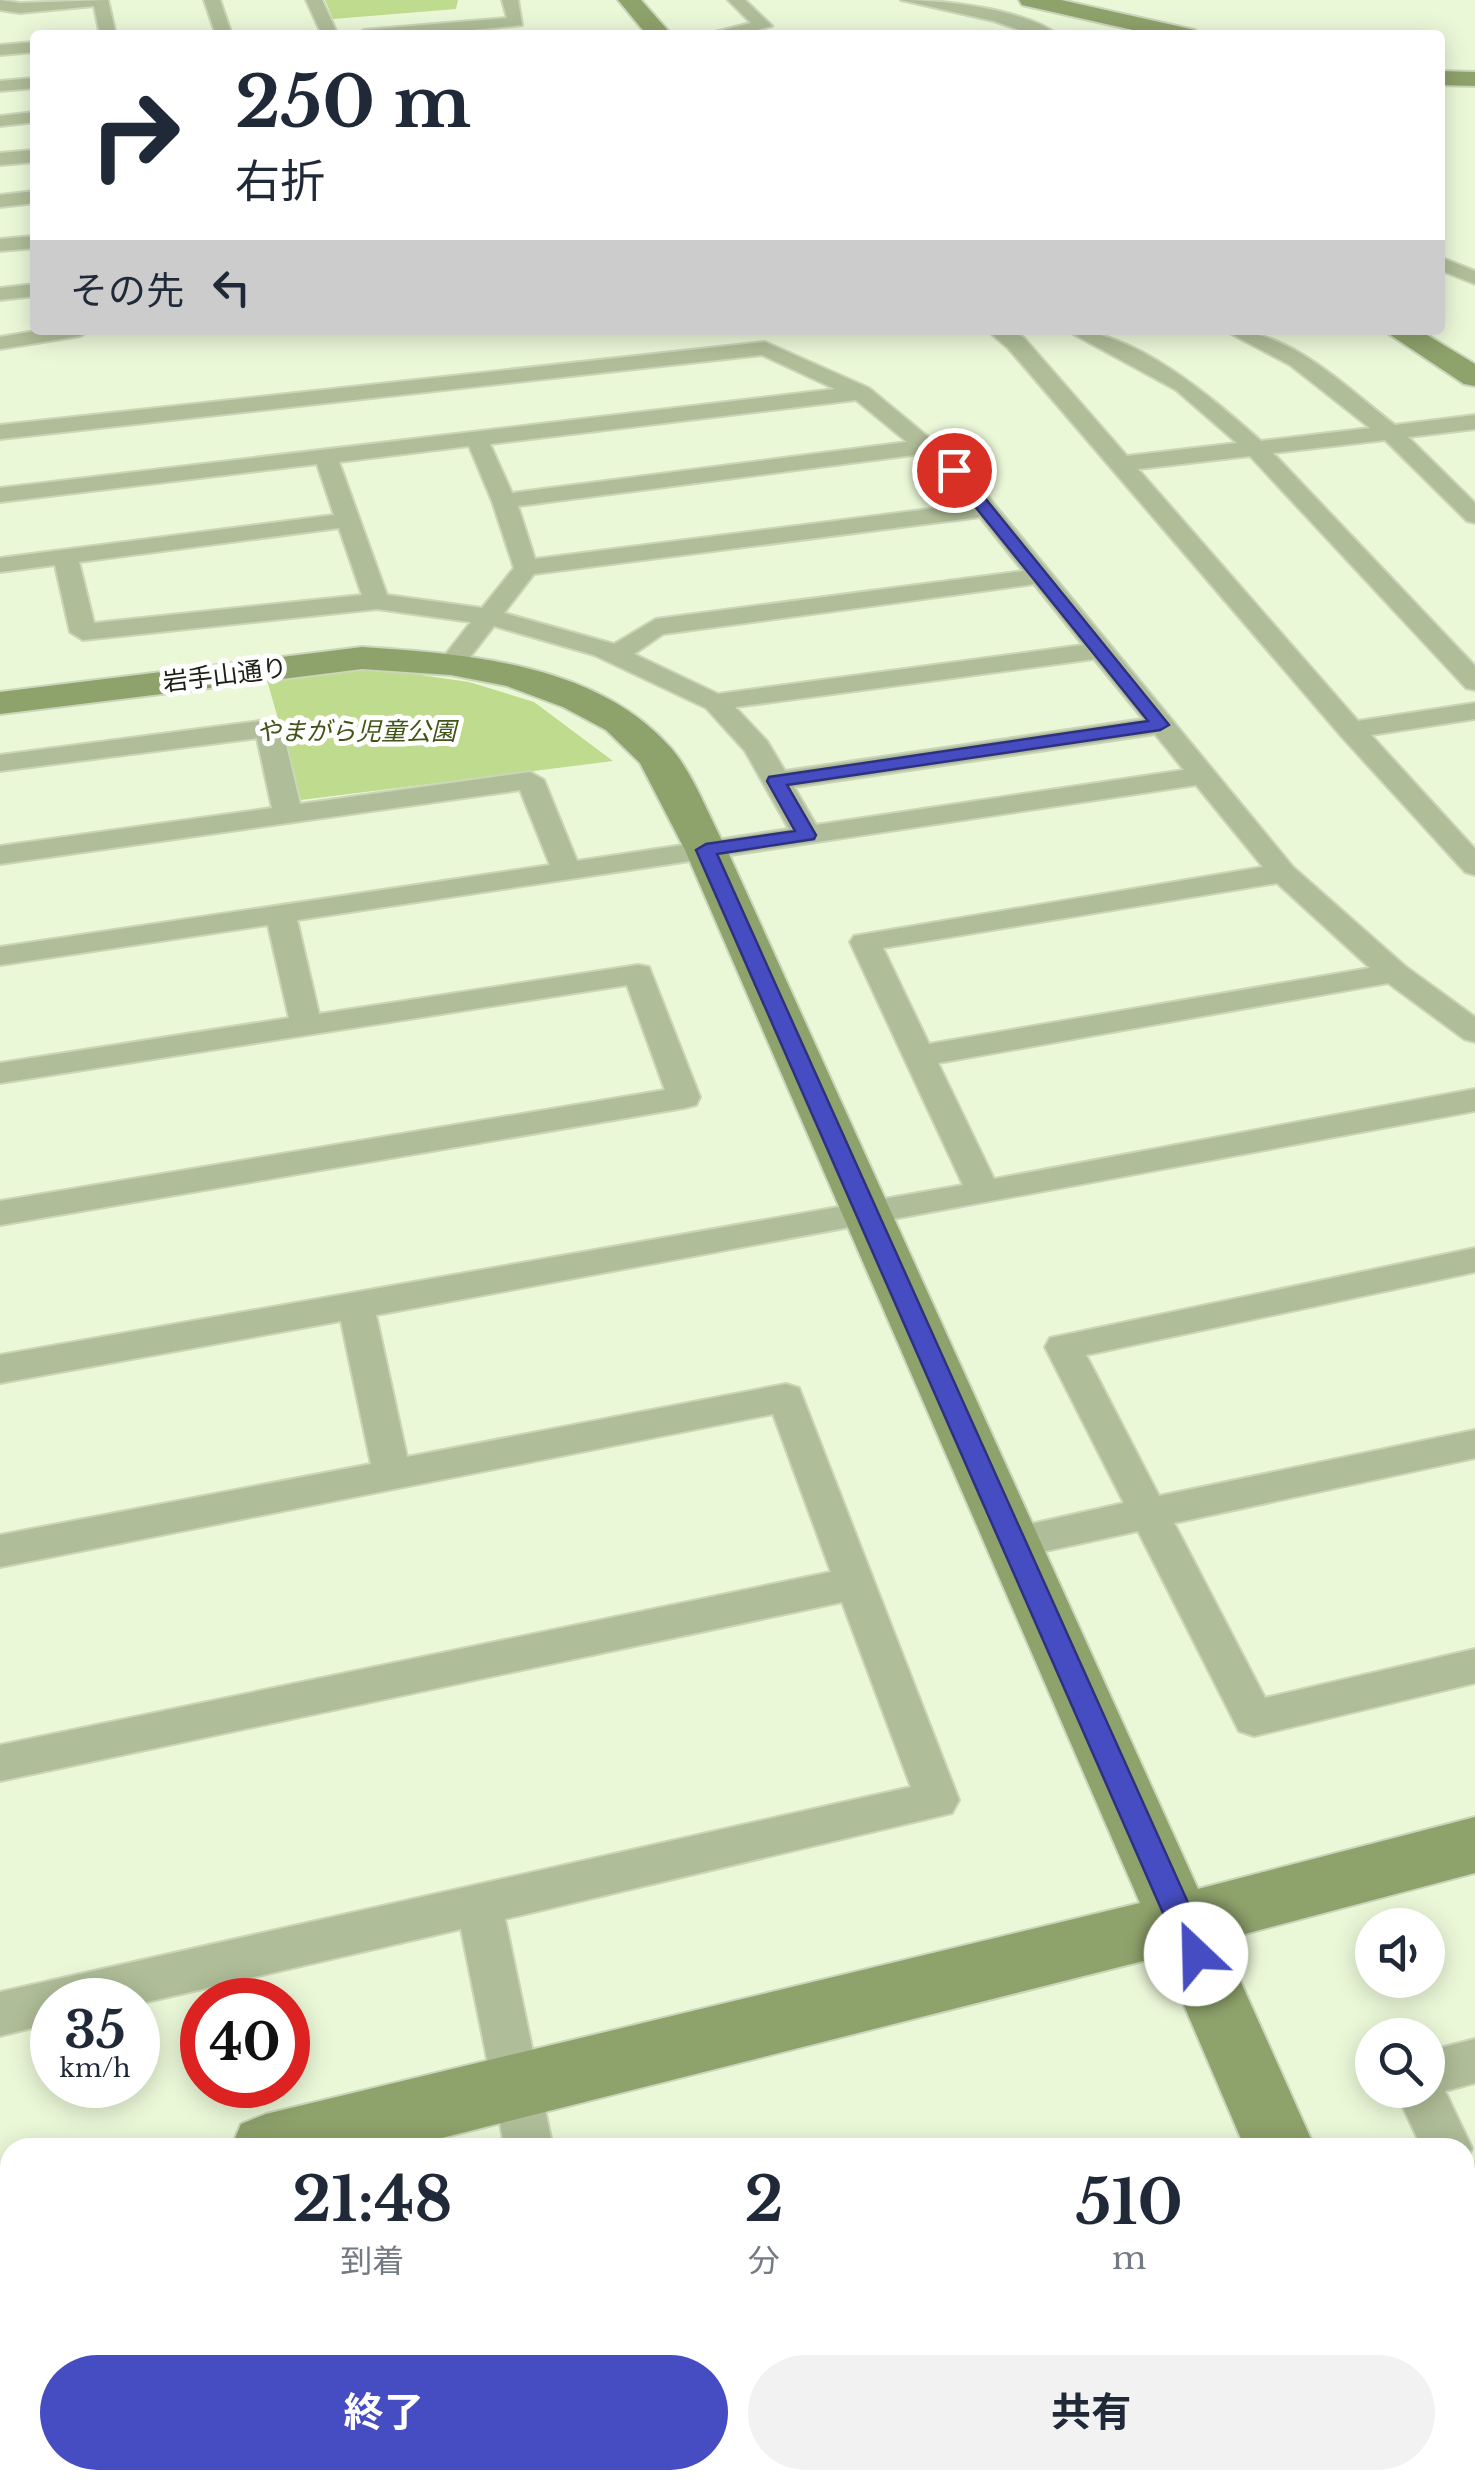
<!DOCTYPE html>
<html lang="ja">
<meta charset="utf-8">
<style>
:root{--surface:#fff;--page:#f2f2f3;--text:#1f2937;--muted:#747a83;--accent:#464dc2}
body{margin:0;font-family:"Libre Baskerville","Noto Sans JP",serif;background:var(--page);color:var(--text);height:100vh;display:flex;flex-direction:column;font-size:38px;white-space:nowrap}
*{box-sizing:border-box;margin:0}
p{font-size:32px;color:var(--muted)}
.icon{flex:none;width:55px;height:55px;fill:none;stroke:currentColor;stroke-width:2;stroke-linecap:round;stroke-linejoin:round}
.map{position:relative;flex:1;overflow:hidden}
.drawer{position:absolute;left:0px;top:2138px;width:1475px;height:352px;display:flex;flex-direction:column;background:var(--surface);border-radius:30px 30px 0 0;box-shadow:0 5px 25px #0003}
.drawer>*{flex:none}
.guide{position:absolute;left:30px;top:30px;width:1415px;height:305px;border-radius:10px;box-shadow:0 5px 25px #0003;background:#fff;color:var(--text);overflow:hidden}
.fabs{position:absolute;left:1355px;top:1908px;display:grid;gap:20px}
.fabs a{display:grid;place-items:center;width:90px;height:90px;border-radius:50%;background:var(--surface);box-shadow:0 5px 25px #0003;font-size:50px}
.speed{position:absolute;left:30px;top:1978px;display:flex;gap:20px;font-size:50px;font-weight:700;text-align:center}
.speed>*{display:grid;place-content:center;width:130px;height:130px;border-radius:50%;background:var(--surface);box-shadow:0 5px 25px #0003;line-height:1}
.speed small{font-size:25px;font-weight:400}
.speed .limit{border:15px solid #d22;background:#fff;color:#111}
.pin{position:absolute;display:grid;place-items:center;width:85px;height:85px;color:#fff;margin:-42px;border:5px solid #fff;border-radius:50%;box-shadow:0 2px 10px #0007}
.me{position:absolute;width:110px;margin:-55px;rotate:336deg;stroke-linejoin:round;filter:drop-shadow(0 0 8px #0008)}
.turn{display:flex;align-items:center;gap:35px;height:210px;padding:0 40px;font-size:45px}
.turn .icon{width:130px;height:130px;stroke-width:2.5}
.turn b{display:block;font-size:70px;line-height:85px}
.then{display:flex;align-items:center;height:95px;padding:0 40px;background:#0003;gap:20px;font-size:38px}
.eta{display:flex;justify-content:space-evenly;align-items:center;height:170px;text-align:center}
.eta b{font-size:60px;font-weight:700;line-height:70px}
.button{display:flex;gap:20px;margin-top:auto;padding:20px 40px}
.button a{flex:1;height:115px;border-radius:60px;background:var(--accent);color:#fff;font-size:40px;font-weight:700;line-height:115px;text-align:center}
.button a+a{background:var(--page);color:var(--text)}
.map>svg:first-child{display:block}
</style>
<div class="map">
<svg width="1475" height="2488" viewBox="0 0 1475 2488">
<rect width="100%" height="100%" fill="#ebf8d8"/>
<!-- green -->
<path fill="#bfdb8d" d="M325 0H458L456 9 333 19Z
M372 668 469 682 534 702 613 761 301 800 267 680Z"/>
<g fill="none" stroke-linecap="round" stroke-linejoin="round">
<!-- street casing -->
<g stroke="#cad5b9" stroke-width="4">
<path id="street" d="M0 0 20 3 108 0 116 35H100L94 6 20 13 0 10Z
M204 0H220L232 35H216Z
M306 0H322L338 35H322Z
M502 0H518L522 25 422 35H356L364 30 507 18Z
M728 0H745L772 26 740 35H703L751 23Z
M901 0C944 0 1024 9 1058 35H1034L994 21Z
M35 42V52L0 55V45Z
M35 78V88L0 91V81Z
M35 112V122L0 126V116Z
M35 150V162L0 165V153Z
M35 191V203L0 207V195Z
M35 236V248L0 251V239Z
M1440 257 1475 271V284L1440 270Z
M35 284V296L0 300V288Z
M41 330H91L80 336 0 349V337Z
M987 330H1012L1024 338 1127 456 1237 443 1176 390 1066 330C1135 330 1211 397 1261 441L1370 428 1290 365 1224 330C1291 330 1344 386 1395 425L1475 415V429L1408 437 1475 503V523L1467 521 1385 440 1273 453 1475 666V690L1466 688 1250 456 1138 469 1358 721 1475 703V719L1371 735 1475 849V875L1465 872 1341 736 1008 348Z
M765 342 869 388 961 464 1293 867 1405 966 1475 1017V1042L1464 1039 1388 983 938 1063 994 1179 1475 1089V1111L376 1315 407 1457 786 1384 799 1388 959 1800 952 1813 505 1919 553 2148H505L461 1929 138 2004V2000H52V2023L0 2036V1992L911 1787 842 1602 0 1781V1745L831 1572 773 1414 0 1567V1535L371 1464 341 1321 0 1383V1355L963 1185 850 942 854 936 1263 867 1196 785 297 920 319 1014 638 965 649 967 700 1097 696 1105 684 1108 0 1225V1201L665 1090 627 985 0 1083V1063L289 1018 268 925 0 965V947L550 865 520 790 0 864V846L272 808 257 738 0 771V755L268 720 282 728 300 804 530 772 544 780 577 861 789 829 745 751 706 708 594 655 494 626 460 670 451 672 438 664 471 622 377 609 83 640 70 632 55 565 0 572V558L334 515 317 464 0 502V488L835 389 762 355 0 439V425ZM856 400 907 442 512 493 490 444ZM469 446 492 501 514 568 482 608 387 595 339 462ZM921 454 945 474 969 504 535 559 518 506ZM980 517 1023 571 656 619 614 644 504 613 534 574ZM339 528 362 595 94 623 79 562ZM1034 584 1083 645 718 694 634 654 663 634ZM1094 659 1143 719 785 771 767 741 735 707ZM1155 734 1184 770 816 825 794 787ZM1277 883 1370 968 929 1044 883 948Z
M1475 1248V1272L1086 1355 1159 1496 1475 1430V1458L1174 1523 1265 1698 1475 1649V1683L1254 1736 1239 1731 1138 1531 1014 1558 1000 1553 994 1542 1000 1531 1124 1503 1045 1347 1050 1338Z
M1475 2039V2083L1445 2091 1472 2148 1467 2160 1475 2163V2227L1465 2223V2148H1422L1395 2090H1428V2051Z
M1475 2404V2458L1465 2461V2407Z
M10 2425V2479L0 2482V2428Z
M1189 2480H1325L1322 2488H1192Z"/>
</g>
<!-- secondary casing -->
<g stroke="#cad5b9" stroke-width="4">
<path id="secondary" d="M618 0H641L672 35H647Z
M1019 0H1061L1195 30 1199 35H1155L1022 5Z
M1440 71 1475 72V86L1440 85Z
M1383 330H1419L1475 364V386L1464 384Z
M362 647C467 654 596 663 671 748 695 776 709 818 727 850L1198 1889 1475 1817V1873L1222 1940 1315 2148H1245L1163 1956 402 2148H231L241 2124 266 2114 1140 1903 685 850 640 763 606 730 563 707 507 686 451 675 362 669 0 714V692Z
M10 2175V2245L0 2248V2178Z
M1387 2480H1464L1468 2488H1390Z"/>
</g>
<!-- street -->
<use href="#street" fill="#afbd98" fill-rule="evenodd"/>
<!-- secondary -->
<use href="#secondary" fill="#8ea26b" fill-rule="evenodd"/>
</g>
<!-- route -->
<path fill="#464dc2" stroke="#2e327e" stroke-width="2.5" d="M948 466H959L1169 725 1160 730 787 785 816 835 814 839 717 854 1211 1954 1207 1963 1196 1967 1185 1963 1181 1954 696 850 706 844 795 831 767 781 769 777 1148 721 948 473Z"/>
<g text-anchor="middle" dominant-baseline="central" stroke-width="10" stroke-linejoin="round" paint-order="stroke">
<!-- far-street labels -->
<g font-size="25" fill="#1b1f14" stroke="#fff">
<text transform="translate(225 675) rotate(-7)">岩手山通り</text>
</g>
<!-- far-park labels -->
<g font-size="25" font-style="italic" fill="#425417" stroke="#fff">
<text x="356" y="731">やまがら児童公園</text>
</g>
</g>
</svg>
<div class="fabs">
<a><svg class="icon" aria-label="sound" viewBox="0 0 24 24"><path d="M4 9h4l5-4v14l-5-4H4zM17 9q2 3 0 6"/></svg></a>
<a><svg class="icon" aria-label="search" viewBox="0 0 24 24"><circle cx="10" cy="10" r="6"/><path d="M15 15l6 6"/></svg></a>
</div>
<div class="speed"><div>35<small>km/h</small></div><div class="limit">40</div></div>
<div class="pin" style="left:954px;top:470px;background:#d93025"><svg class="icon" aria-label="arrive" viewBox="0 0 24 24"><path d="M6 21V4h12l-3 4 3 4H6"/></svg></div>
<svg class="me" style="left:1196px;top:1954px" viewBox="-20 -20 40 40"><circle r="19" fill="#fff"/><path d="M0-13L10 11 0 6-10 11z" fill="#464dc2"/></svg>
<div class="guide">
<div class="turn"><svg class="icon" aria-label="right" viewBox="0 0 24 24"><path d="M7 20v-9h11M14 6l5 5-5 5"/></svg><div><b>250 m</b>右折</div></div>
<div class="then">その先<svg class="icon" aria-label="left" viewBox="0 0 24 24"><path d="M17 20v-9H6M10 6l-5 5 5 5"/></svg></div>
</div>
<section class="drawer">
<div class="eta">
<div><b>21:48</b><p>到着</p></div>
<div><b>2</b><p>分</p></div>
<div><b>510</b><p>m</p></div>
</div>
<div class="button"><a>終了</a><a>共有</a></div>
</section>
</div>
